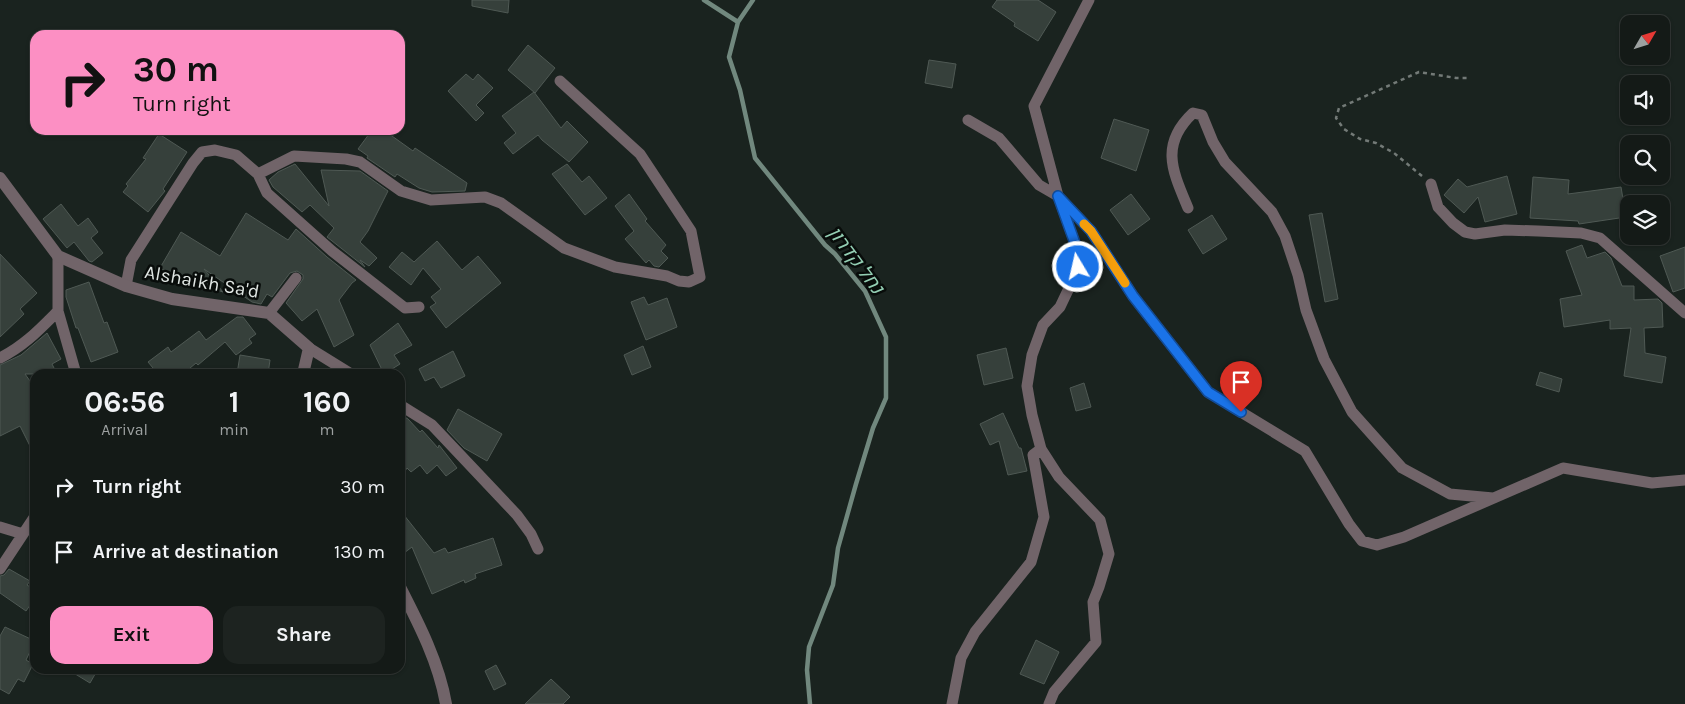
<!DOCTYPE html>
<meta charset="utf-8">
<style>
:root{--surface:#141a17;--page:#1d2320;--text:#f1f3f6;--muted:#9da1a1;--line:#333836;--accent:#fc8fc3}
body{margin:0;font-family:Karla,Heebo,sans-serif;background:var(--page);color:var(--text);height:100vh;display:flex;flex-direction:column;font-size:19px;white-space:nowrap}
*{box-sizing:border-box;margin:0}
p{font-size:16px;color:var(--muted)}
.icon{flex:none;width:28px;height:28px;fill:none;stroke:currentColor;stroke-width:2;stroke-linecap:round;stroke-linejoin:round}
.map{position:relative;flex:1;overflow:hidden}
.details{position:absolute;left:30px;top:369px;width:375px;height:305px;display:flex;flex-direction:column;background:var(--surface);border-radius:15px;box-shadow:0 1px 4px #0004,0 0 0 1px var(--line)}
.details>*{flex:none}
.banner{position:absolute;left:30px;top:30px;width:375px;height:105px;border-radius:15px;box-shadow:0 1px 4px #0004,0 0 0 1px var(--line);background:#fc8fc3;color:#111;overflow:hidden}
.needle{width:32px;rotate:51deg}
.buttons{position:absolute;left:1620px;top:15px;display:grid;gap:10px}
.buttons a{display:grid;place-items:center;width:50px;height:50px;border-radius:10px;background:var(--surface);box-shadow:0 1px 4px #0004,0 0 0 1px var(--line);font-size:25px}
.pin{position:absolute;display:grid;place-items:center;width:42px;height:42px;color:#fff;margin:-51px -21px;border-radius:50% 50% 50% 0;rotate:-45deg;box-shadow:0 0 5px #0007}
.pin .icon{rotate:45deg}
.me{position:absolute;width:55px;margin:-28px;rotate:351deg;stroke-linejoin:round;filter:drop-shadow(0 0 4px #0008)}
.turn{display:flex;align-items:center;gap:18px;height:105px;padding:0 20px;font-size:22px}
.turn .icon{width:65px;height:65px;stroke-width:2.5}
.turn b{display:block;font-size:35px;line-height:42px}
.eta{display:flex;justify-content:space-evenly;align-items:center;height:85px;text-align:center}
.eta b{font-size:30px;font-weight:700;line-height:35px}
.cta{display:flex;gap:10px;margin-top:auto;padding:10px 20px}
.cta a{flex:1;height:58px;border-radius:15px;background:var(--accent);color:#111;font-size:20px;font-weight:700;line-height:58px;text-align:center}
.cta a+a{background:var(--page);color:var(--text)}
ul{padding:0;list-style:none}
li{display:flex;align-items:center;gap:15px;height:65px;padding:0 20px}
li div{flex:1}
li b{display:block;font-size:19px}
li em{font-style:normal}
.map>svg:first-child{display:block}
</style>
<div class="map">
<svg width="1685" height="704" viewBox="0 0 1685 704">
<rect width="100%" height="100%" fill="#1a231f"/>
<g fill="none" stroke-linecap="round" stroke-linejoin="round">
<!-- stream -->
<path stroke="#71887e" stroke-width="4.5" d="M704 0 738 22
M753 0 738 22 729 57 740 90 755 158 825 245 835 254 865 291 886 337V398L873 428 856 484 838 548 833 585 809 647 807 670 810 704"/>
</g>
<!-- building -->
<path fill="#36403b" stroke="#4f5954" d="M472 0H509L508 13 472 6Z
M997 0H1038L1056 12 1038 41 1014 26 1015 23 992 7Z
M528 45 555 68 535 93 508 70Z
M929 60 956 64 952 88 925 83Z
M466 74 473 80 478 74 493 88 476 105 484 113 476 121 448 91Z
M534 92 561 128 567 121 588 142 569 162 542 140 538 135 513 154 504 143 516 133 502 116Z
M1114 119 1149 130 1136 171 1101 158Z
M372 130 382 134 385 131 413 151 415 148 467 183 465 191 432 192 419 188 397 174 395 177 367 158 368 156 358 149Z
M159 134 187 152 163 189 165 191 148 212 123 192 128 186 126 184 146 159 143 158Z
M295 164 329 206 321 170 360 171 388 191 368 231 360 242 377 258 369 266 360 260 365 267 327 237 334 228 310 205 302 212 273 187 269 180 278 172Z
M567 164 582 182 589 176 607 198 585 215 552 174Z
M1507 176 1517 214 1485 222 1478 197 1464 213 1444 195 1458 179 1467 187Z
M1533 177 1569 180 1568 194 1621 187 1626 217 1579 224 1578 221 1530 218Z
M629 194 647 219 645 221 666 245 661 251 668 258 659 267 654 266 649 260 646 263 625 239 634 231 615 206Z
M1131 194 1150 219 1128 235 1110 210Z
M61 204 78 226 88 218 98 232 91 238 103 253 92 262 89 261 74 242 67 248 43 219Z
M246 213 288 240 296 229 327 257 356 280 352 283 339 300 354 335 334 347 317 309 302 321 286 303 303 279V275L297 271 290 273 272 297 267 294 261 304 252 302 204 269 223 292 193 282 191 286 160 268 181 232 220 256Z
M1322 213 1338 299 1325 302 1309 215Z
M1212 215 1227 239 1203 254 1188 230Z
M437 241 462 270 478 256 501 283 446 328 430 307 436 303 431 297 441 289 423 268 411 285 389 267 402 252 414 262Z
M1582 245 1587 258 1605 252 1611 258 1622 286H1634V300L1658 299 1662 303 1663 327 1644 328 1645 353 1666 357 1662 383 1624 376 1631 328 1610 329V320L1564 327 1560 299 1582 295 1566 251Z
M1685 247V288L1673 292 1660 256Z
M0 254 37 293 20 309 24 314 0 337Z
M89 282 104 323 107 322 118 352 91 362 78 328H76L66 297V290Z
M644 297 648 305 667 298 677 327 646 340 631 302Z
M237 317H243L256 334 249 339 252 343 236 355 225 342 198 365 196 363 183 374H158L148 362 168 347 171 352 199 331 206 340Z
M398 323 412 345 394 355 400 364 384 374 370 345Z
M47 333 61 359 52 364 55 370 48 374H25L35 388V456L20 426 0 436V365L21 355Z
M643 346 651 367 632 375 624 355Z
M1006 348 1013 378 984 385 977 355Z
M453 351 465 376 441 388 434 377 425 381 419 369Z
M240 355 270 360 268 374H237Z
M1540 372 1562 379 1559 392 1536 385Z
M1084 383 1091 407 1076 411 1070 388Z
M458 409 502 434 487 461 464 448 447 430Z
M1003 413 1019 448H1021L1027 471 1008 475 999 441 990 445 980 424Z
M400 414 408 419 420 432 422 430 438 448 439 445 457 468 446 476 437 465 427 474 420 465 411 472 407 468 400 479Z
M400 510 434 553 445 548 448 553 493 538 502 565 475 574 476 578 465 583 464 580 432 594 412 547 400 556Z
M9 569 30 581 27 585 35 590V598L26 611 0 593V576L4 575Z
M5 627 35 641 26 660 33 664 24 682 18 679 9 694 0 689V636Z
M1036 640 1059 652 1044 684 1020 674Z
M496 665 506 684 494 690 485 671Z
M67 669H98L90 683Z
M551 679 570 697 563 704H525Z"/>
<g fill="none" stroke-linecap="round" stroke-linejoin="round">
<!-- path -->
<path stroke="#737a77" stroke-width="2.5" stroke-dasharray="4 4" stroke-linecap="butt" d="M1422 176 1394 153 1376 143 1360 139 1344 129 1336 118 1339 108 1419 72 1456 78H1470"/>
<!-- minor -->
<path stroke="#716469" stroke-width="11" d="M1089 0 1034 106 1058 196 1091 231 1133 296 1208 392 1305 451 1349 524 1362 541 1377 545 1404 537 1563 468 1652 483 1685 480
M968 120 999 138 1039 185 1058 196 1076 246 1079 267 1060 307 1043 325 1032 355 1027 386 1032 415 1041 449 1059 477 1100 520 1109 554 1099 587 1093 602 1096 642 1054 692 1049 704
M258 174 267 193 332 251 405 308 419 307
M1431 184 1438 207 1453 223 1465 232 1475 234 1505 230 1538 231 1581 233 1600 238 1685 313
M1188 208C1173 172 1159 145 1193 113L1202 115 1213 142 1225 162 1272 212 1285 236 1298 275 1306 310 1324 359 1352 412 1402 468 1450 494 1493 498
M58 256V311L76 374
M126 286 131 260 193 163 202 152 215 150 236 155 258 174 294 156 346 159 360 162 401 191 431 200 485 197 501 203 564 248 615 267 667 276 679 281 689 282 700 277 691 231 640 154 560 81
M269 313 296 278
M309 348 351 374
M0 358C24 346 39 330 58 311
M400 405 432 425 517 515 531 534 538 549
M0 527 23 534
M0 569 35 516
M952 704 961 658 975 632 1031 562 1044 517 1033 455 1041 449"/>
<!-- tertiary -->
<path stroke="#716469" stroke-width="12" d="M0 178 58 256 126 286 172 299 269 313 309 348 303 374
M400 587C419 624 439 663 446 704"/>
</g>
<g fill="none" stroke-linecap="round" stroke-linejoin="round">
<!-- route casing -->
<g stroke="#114b97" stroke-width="12">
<path id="route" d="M1078 267 1076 246 1058 196 1091 231 1133 296 1208 392 1241 412"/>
</g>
<!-- route -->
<use href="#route" stroke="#1a73e8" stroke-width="9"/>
<!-- slow -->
<path stroke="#f59e0b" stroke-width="9" d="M1084 224 1091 231 1125 283"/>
</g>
<g text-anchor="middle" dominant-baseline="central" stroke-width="5" stroke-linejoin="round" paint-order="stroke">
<!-- street labels -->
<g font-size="19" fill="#e0e6e3" stroke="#080c0a">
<text transform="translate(202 282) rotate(10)">Alshaikh Sa'd</text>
</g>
<!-- water labels -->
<g font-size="20" font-style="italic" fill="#93ceb3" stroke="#080c0a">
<text transform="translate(856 260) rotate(53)">נחל קדרון</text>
</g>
</g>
</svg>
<div class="buttons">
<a><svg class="needle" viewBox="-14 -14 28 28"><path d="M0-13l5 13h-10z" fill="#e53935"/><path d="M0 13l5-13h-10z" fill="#9da1a1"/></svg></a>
<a><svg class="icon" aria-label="sound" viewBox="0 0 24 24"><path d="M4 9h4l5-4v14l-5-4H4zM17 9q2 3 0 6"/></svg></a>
<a><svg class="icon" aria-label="search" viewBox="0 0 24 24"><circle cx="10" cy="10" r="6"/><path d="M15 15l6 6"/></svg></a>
<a><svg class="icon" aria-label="layers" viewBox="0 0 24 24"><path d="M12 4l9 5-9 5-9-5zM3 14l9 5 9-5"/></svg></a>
</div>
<div class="pin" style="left:1241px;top:412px;background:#d93025"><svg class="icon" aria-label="arrive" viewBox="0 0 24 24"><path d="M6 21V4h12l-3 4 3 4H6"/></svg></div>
<svg class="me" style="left:1078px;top:267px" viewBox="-20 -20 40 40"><circle r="17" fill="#1a73e8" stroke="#fff" stroke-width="3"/><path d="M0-11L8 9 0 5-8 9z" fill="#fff"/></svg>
<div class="banner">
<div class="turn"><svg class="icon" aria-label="right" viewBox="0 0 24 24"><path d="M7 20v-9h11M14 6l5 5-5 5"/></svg><div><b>30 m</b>Turn right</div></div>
</div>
<section class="details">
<div class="eta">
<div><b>06:56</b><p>Arrival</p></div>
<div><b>1</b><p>min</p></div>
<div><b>160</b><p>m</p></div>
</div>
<ul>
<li><svg class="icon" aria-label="right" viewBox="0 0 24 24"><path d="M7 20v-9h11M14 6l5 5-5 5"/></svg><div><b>Turn right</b></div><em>30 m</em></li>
<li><svg class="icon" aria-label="arrive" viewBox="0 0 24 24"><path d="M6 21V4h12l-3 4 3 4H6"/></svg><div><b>Arrive at destination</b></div><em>130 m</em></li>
</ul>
<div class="cta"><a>Exit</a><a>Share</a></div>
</section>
</div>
